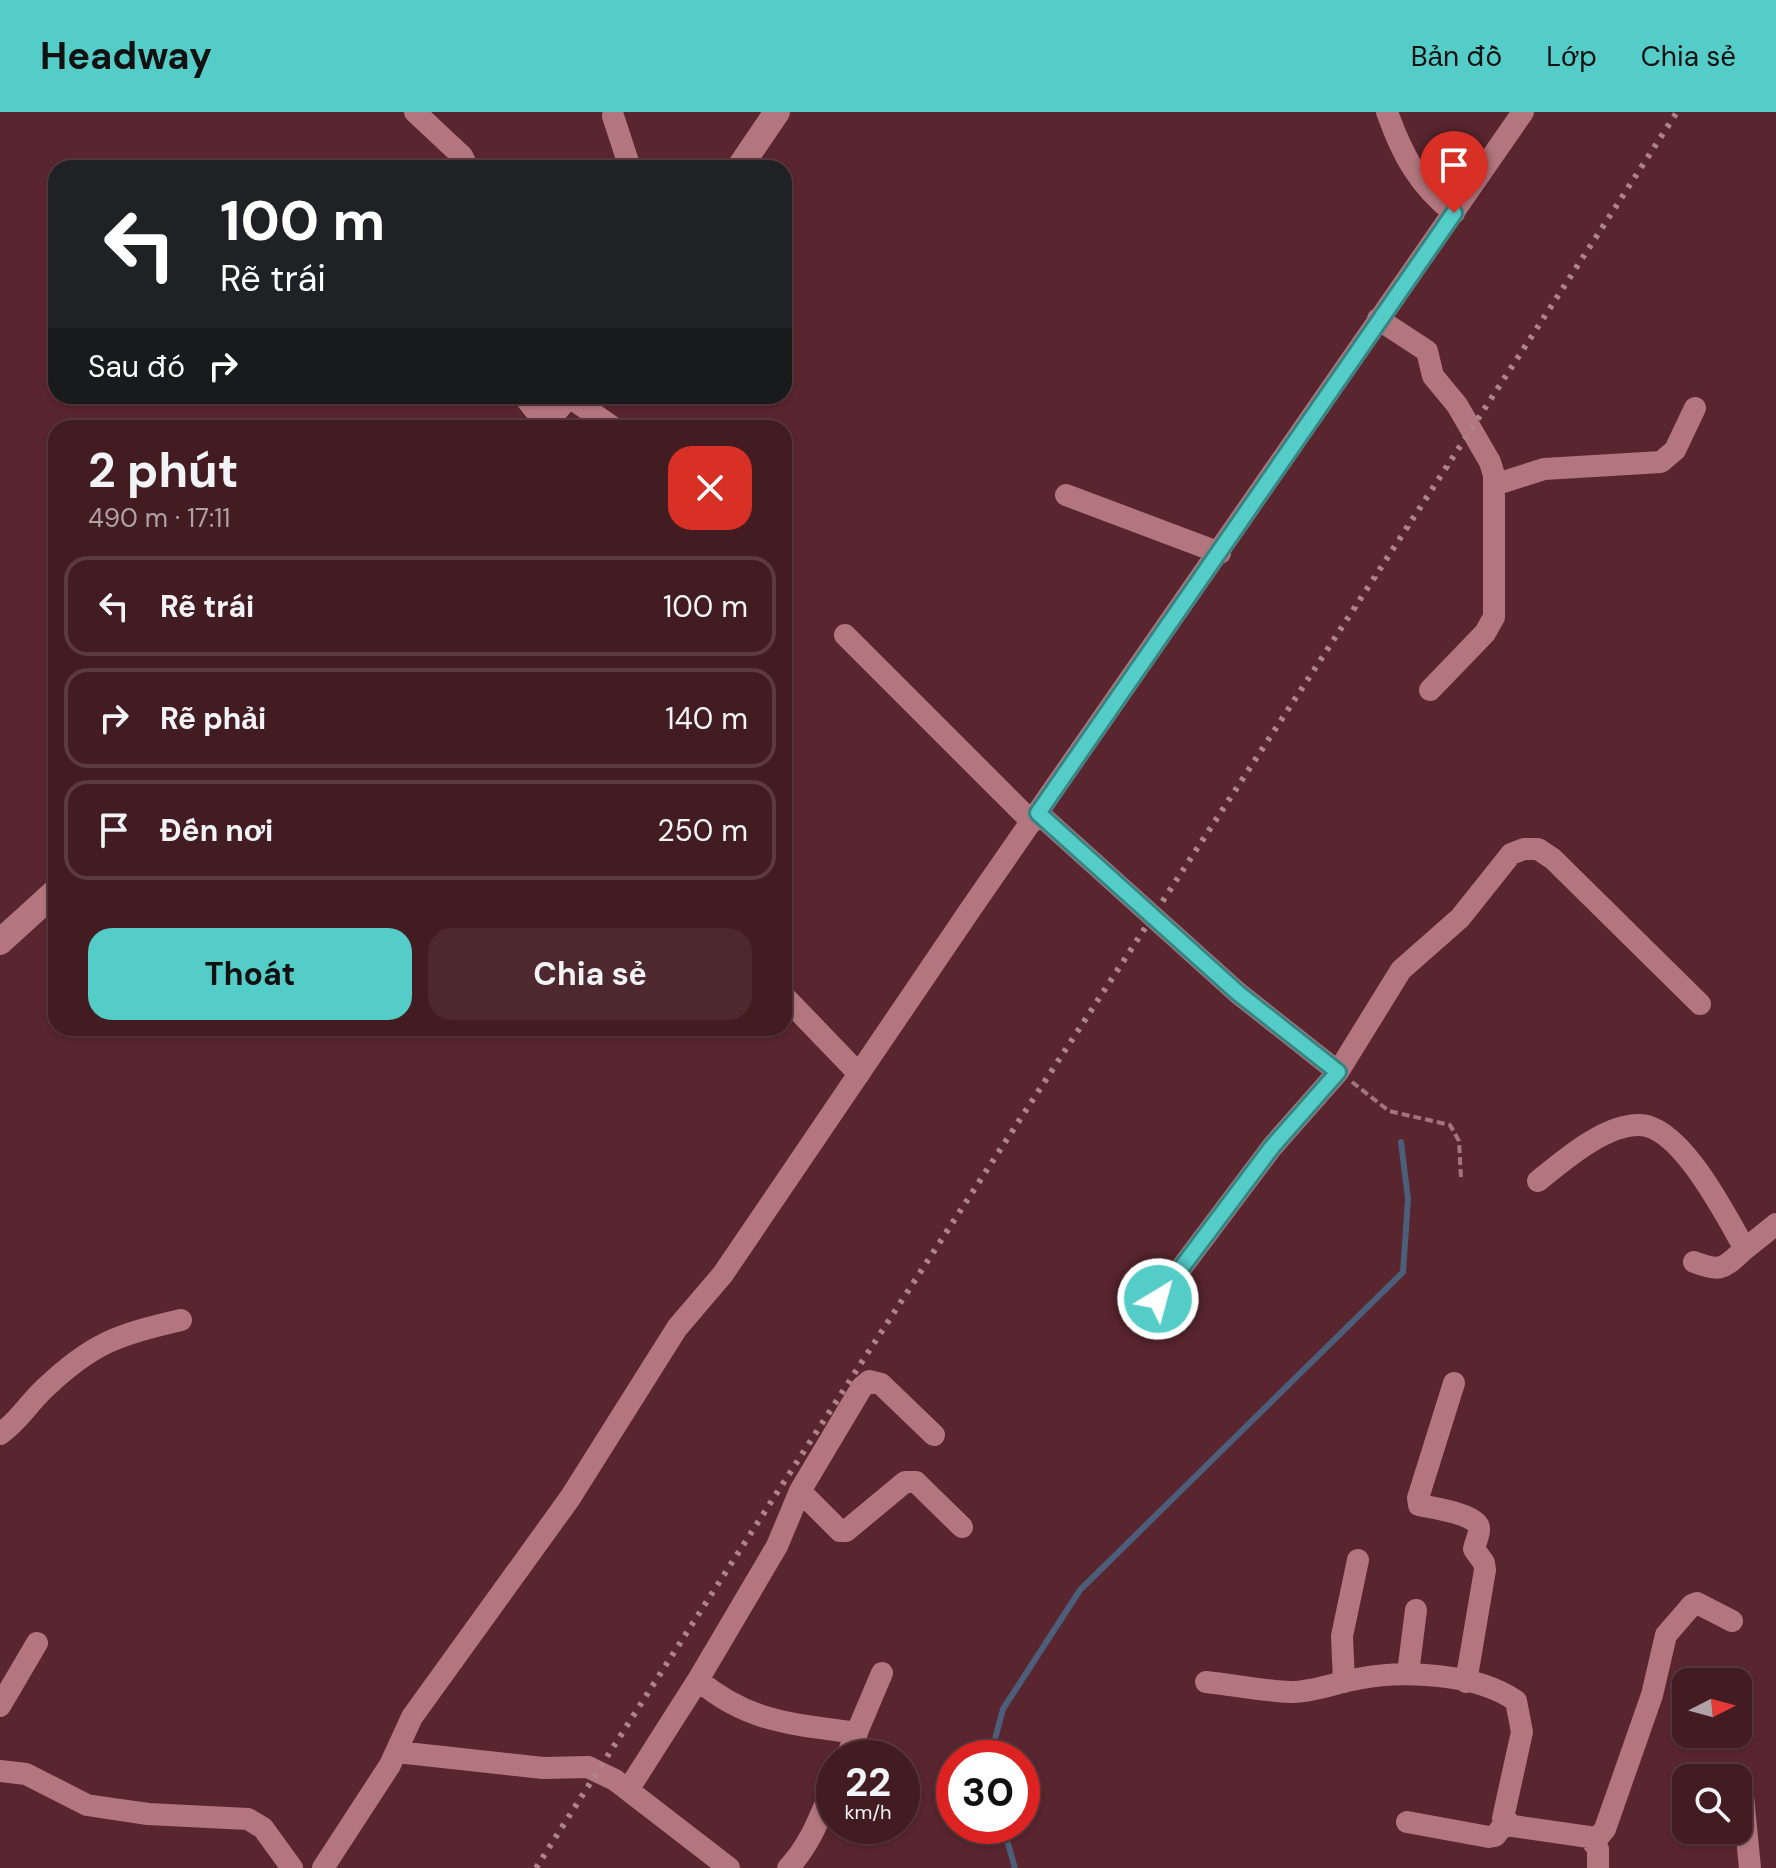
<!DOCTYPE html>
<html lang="vi">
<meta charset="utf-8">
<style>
:root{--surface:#431c22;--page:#4d292f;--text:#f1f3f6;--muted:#afa1a5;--line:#5b3a40;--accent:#54cdc8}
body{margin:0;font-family:"DM Sans",sans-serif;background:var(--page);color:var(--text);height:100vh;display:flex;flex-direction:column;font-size:30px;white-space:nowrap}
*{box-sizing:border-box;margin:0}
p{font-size:26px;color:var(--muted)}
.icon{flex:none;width:44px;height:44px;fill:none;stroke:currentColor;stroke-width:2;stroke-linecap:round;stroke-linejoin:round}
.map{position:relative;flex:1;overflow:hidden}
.drawer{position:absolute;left:48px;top:308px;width:744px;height:616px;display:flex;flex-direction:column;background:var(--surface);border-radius:24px;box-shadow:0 2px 6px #0004,0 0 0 2px var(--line)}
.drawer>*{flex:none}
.banner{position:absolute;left:48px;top:48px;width:744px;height:244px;border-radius:24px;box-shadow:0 2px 6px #0004,0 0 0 2px var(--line);background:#202124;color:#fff;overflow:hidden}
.needle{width:52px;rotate:84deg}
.fabs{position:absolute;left:1672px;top:1556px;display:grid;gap:16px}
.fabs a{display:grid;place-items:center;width:80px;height:80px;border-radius:16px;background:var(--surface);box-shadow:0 2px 6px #0004,0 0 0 2px var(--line);font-size:40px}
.speed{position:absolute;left:816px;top:1628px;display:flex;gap:16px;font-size:40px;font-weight:700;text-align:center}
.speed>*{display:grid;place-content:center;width:104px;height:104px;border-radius:50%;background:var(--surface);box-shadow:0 2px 6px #0004,0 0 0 2px var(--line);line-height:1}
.speed small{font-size:20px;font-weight:400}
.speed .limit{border:12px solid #d22;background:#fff;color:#111}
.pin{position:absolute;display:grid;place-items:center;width:68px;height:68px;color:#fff;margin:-82px -34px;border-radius:50% 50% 50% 0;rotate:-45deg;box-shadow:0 0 8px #0007}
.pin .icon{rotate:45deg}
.me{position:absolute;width:88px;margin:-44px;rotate:37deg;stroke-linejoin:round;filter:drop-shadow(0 0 6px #0008)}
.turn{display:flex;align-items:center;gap:28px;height:168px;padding:0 40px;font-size:36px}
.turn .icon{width:104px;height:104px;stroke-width:2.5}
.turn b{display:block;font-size:56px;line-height:68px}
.then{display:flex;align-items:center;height:76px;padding:0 40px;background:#0003;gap:16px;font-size:30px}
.round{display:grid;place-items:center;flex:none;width:84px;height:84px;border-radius:24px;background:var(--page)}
.headline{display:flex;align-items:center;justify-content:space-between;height:136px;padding:0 40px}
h1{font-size:48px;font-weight:700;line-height:60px}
.action{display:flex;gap:16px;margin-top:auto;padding:16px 40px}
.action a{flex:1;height:92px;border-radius:24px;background:var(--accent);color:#111;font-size:32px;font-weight:700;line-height:92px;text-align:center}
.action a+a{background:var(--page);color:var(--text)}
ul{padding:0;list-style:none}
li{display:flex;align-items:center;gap:24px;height:100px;margin:0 16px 12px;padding:0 24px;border:4px solid var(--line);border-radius:24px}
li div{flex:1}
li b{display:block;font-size:30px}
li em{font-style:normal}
header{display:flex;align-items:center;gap:48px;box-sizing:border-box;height:112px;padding:0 40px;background:var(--accent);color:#111}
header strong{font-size:38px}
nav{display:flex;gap:44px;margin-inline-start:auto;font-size:28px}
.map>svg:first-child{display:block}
</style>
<header>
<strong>Headway</strong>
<nav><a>Bản đồ</a><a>Lớp</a><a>Chia sẻ</a></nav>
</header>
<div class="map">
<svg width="1776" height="1756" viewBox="0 0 1776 1756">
<rect width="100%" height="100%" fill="#59252e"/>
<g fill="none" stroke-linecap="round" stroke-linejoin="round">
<!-- stream -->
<path stroke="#4c5e79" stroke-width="6" d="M990 1646 1003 1597 1080 1478 1403 1160 1408 1087 1401 1030
M1003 1714 1015 1756"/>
<!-- path -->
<path stroke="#a1757b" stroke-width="4" stroke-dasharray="8 4" stroke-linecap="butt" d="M1352 970 1389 999 1450 1013 1459 1029 1461 1066"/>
<!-- minor -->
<path stroke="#b3767e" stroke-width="22" d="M415 0 462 44 468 56
M1387 0C1402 42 1418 73 1454 101
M613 4 630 56
M1378 207 1427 239 1433 264 1457 293 1490 350 1494 363V505L1485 521 1430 578
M524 284 534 297 549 305
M568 284 614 316
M1494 373 1544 357 1661 350 1675 338 1695 296
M1066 383 1220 441
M845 523 1032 710
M1038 701 1238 881 1338 960
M784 884 859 962
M1538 1069C1564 1048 1605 1012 1640 1013 1681 1014 1726 1104 1745 1137 1723 1156 1723 1161 1694 1150
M1745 1137 1776 1112
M1158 1187 1272 1035 1338 960 1401 858 1460 806 1511 742 1524 737H1538L1553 747 1700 892
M1454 1271 1418 1386 1419 1393C1432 1396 1481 1402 1479 1418 1479 1424 1475 1431 1474 1437L1484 1451 1485 1458 1466 1570
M0 1322C18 1310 28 1292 44 1277 92 1231 117 1223 181 1208
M800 1379 840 1419H846L905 1370H916L962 1415
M1408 1561 1416 1498
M698 1568 777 1434 800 1379 862 1275 869 1269 881 1272 934 1323
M1206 1570C1234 1573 1263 1579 1291 1580 1314 1580 1334 1571 1357 1567 1403 1558 1477 1561 1516 1589L1522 1620 1503 1706 1513 1714 1589 1725 1598 1737V1756
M1344 1570 1342 1524 1358 1448
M0 1594 37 1531
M397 1640 543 1656 588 1655 615 1668 729 1756
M846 1646 882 1561
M0 1659 26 1662 87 1693 100 1695 148 1702 248 1707 263 1716 292 1756
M628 1678 698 1568C749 1611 794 1612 857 1621
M1743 1684 1750 1756
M1407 1710 1489 1725 1495 1724 1506 1710
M1595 1729 1605 1717 1652 1583 1666 1523 1692 1493 1697 1491 1732 1509
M323 1756 390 1653 412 1605 570 1386 677 1216 723 1162 972 795 1523 0
M788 1756C811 1732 821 1702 834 1672"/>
<!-- tertiary -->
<path stroke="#b3767e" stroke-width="26" d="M739 56 777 0
M540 316 567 284
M0 830 56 779"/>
<!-- rail -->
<path stroke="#ae8489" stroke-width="6" stroke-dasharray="4 8" stroke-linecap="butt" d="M536 1756C911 1167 1298 587 1677 0"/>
</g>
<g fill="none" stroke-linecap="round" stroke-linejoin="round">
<!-- route casing -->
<g stroke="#378582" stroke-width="20">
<path id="route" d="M1158 1187 1272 1035 1338 960 1238 881 1038 701 1454 101"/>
</g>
<!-- route -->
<use href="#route" stroke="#54cdc8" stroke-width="14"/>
</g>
</svg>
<div class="fabs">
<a><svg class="needle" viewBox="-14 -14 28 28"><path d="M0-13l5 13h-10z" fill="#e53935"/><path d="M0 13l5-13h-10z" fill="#afa1a5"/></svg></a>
<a><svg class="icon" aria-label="search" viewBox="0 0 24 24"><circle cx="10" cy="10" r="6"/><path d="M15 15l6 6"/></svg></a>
</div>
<div class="speed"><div>22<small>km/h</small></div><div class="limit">30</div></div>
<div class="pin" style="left:1454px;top:101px;background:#d93025"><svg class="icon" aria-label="arrive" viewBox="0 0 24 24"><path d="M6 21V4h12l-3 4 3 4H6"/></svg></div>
<svg class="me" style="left:1158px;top:1187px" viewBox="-20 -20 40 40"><circle r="17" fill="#54cdc8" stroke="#fff" stroke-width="3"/><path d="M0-11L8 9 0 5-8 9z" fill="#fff"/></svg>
<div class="banner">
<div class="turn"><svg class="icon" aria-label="left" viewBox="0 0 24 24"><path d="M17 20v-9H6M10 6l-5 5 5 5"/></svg><div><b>100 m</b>Rẽ trái</div></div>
<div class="then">Sau đó<svg class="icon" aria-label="right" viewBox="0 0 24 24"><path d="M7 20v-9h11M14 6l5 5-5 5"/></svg></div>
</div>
<section class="drawer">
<div class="headline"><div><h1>2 phút</h1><p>490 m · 17:11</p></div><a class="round" style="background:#d93025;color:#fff"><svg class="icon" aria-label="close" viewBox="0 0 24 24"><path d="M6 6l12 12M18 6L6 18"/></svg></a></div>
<ul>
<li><svg class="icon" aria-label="left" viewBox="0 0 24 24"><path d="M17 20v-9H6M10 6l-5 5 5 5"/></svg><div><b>Rẽ trái</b></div><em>100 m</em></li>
<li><svg class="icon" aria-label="right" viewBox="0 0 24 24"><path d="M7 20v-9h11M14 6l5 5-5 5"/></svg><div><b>Rẽ phải</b></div><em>140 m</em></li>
<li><svg class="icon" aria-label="arrive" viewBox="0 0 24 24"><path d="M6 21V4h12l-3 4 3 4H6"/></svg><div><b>Đến nơi</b></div><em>250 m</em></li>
</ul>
<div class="action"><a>Thoát</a><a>Chia sẻ</a></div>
</section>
</div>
